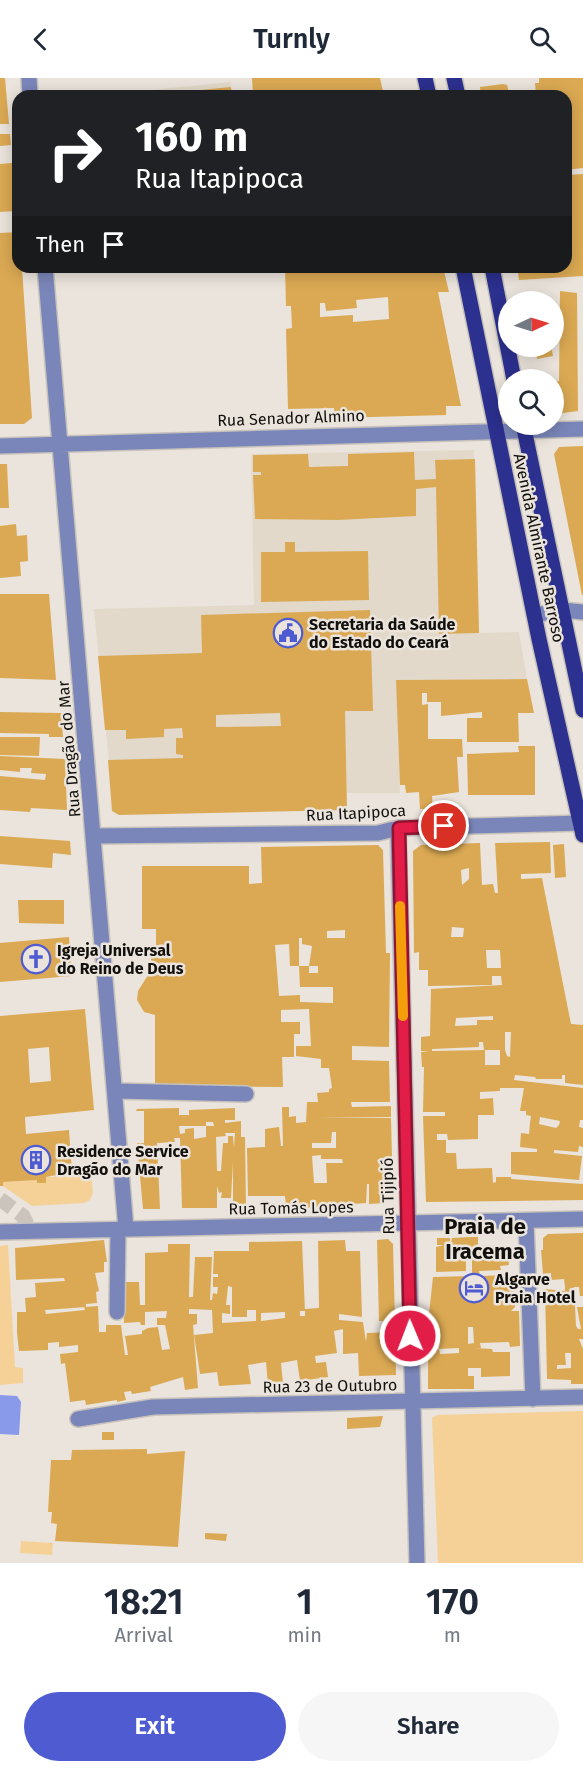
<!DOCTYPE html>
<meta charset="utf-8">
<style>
:root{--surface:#fff;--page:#f6f6f7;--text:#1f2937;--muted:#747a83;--accent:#4f5bd1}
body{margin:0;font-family:"Fira Sans",sans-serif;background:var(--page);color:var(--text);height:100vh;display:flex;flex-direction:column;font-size:22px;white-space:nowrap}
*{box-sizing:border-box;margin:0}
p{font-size:20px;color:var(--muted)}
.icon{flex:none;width:33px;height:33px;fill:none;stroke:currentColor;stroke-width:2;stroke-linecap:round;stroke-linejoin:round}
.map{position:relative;height:1485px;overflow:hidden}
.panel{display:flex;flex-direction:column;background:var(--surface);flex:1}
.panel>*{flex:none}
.banner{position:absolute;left:12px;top:12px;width:560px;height:183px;border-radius:18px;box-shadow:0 3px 15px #0003;background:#202124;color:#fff;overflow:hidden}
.needle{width:39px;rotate:86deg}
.buttons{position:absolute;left:498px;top:213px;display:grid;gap:12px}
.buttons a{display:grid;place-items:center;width:66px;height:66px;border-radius:50%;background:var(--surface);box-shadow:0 3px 15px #0003;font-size:30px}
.pin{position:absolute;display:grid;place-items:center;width:51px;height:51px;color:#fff;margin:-26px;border:3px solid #fff;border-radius:50%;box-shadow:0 2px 6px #0007}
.me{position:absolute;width:66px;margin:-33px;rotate:359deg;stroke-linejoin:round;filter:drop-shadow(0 0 4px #0008)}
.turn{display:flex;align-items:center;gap:21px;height:126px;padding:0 24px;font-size:27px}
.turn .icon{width:78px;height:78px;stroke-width:2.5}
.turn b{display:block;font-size:42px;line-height:51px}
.then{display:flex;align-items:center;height:57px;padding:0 24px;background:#0003;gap:12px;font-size:22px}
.eta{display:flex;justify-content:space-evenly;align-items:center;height:102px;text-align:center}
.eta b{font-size:36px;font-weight:600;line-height:42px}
.action{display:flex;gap:12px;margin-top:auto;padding:12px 24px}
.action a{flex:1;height:69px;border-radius:36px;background:var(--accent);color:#fff;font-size:24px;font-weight:600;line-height:69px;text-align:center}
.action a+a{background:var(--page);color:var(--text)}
header{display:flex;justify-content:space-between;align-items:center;height:78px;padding:0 24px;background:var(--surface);font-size:27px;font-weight:600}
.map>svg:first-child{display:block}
</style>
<header><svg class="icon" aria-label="back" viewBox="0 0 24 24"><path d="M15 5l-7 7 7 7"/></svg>Turnly<svg class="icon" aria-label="search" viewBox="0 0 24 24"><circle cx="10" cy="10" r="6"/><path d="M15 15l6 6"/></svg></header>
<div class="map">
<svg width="583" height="1485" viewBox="0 0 583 1485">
<rect width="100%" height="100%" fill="#eae4dc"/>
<!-- built -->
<path fill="#e2d9ca" d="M230 4 232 18H94Z
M474 372 479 555 519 554 527 601 397 602 400 715H347L114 735 94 531 254 527 251 376Z"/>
<!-- green -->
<path fill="#f6d197" d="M91 1094 93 1115 90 1122 84 1125 32 1128 3 1108V1104L37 1102 38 1105H46V1099H54L55 1095Z
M8 1167 15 1289 23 1290V1305L0 1307V1168Z
M583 1333V1485H438L432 1340 437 1337Z
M21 1463 53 1465 52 1477 20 1475Z"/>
<!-- water -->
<path fill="#899aea" d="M0 1317 17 1318 21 1324 19 1357 0 1356Z"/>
<!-- building -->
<path fill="#dba953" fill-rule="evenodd" d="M0 0H5L9 46H0Z
M252 0H380L384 18H253Z
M539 0H583V90L566 92V18H536L535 5H539Z
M503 6 507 7 510 18H481L480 9Z
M231 9 232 18H160V16Z
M0 56H10L11 67 0 68Z
M12 85 16 133 0 134V86Z
M583 96V198L519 202 517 189H566V97Z
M18 154V189H22L23 205 32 340 24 346H0V155Z
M285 189H443L449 214H438L461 328H446V337L335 340 334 330 288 331 286 251 292 250 291 228H286ZM388 219 389 241 353 244V237L320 239V225H325L326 233 357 230 356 222Z
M560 213 577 215 578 333 556 336 554 304 559 303Z
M535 268H551L553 278 537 281Z
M583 368V517H582L554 376 559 369Z
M414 374 415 402 436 401 435 382 475 381 479 555 439 556 436 409 416 411V438L338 442 255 441 253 397H261V394H253V377L308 376 309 389 348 388V376Z
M0 386H7L9 430H0Z
M16 446 17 458 27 457 28 483 20 484 21 498 0 500V448Z
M285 464H295V474L368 473 369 522 261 524V474H285Z
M0 516H49L56 602 0 600Z
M370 532 373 633H345L347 732 119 737 112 733 108 682 183 680V677L176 676V660H183L182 650 164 651V659L126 661V652H105L98 578 202 575 201 537ZM280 635 281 648 216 649V637Z
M527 601 534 635H518L519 664H467V640H482V634L441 638V624H427V615H422V627L428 626V661H462L463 679H457L459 714 432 718 433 731H420L419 714 406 715 405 707H400L396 602Z
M0 634 61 635 63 659H49V656L0 655Z
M0 659H40L39 678 0 677Z
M518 668H535V717H468L467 676 519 674Z
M0 678 65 681 67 732 31 730 30 734 0 732V698L45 702 46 696 31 695 32 690H20V694L0 692Z
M0 758 70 763 71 777 53 775 52 790 0 786Z
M550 764 551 795 521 796V801L542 800 571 946 583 947V1007L565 1005V997H562V1001H536L535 999 515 997 514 1002 583 1010V1042H580L579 1049 583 1050V1069L579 1068 578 1074 554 1072V1075L582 1078 579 1102 511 1096V1074H537V1071L520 1069 521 1055 529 1056 530 1045 531 1038 526 1037V1033H520L524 1010H500V1013L480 1014V1021L493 1020 494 1037H478V1061L448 1062 447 1056H437V1062H446V1075H456L457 1091 492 1090 493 1105 496 1104V1099H511V1101L583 1106V1122L426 1124 423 1038H445V1034H423L424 989H422L421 974 429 973H421V959L430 958 431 911 502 907 501 898H492V907L428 908V892H419V874L414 875 413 773 421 767 480 765 482 807 493 806 495 815H498L495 765ZM469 790V801L462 807 461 792ZM452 849 464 850 463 859H451ZM486 872H500L501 890H487ZM493 938V942H477V947L455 948 456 940ZM505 954H511L510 979 507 978 505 972ZM479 964H483L484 972H500V987H485V972L432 973V971L479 969ZM540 1039 560 1043 559 1047 556 1050 539 1046Z
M564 766 566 799 555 800 553 767Z
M378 767 383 772 386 875H390L389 969 352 968V982L389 983 390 1024H351L352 1029 391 1028V1039L318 1040H391L393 1119 385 1125 369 1126V1106H367L366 1125 301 1130 300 1127 286 1128 285 1118H248L247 1070 265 1069V1051L279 1049 281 1068H283L282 1029H289V1039L296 1038V1045L306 1044 307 1024H318L317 1015 329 1014V1011L332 1010 329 990H321V981L296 978V968H311L309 931 281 932V944H300V956H294V979H282L283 1009 155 1008V937L144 934 137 922 138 913 148 897H151V871H156V851H142V788H249V806L262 805 261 769ZM345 852V860H327V853ZM299 860H302V866L312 868 309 888H318V895H309V888H299L300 909H333V925L300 924V917L279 918 275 867 289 866 290 888H299ZM332 1054H336V1070H312V1065H331ZM321 1077V1081H342L343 1085H326L327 1105H314L312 1078Z
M18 822H64V846L19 845Z
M69 859 72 898 0 904V865Z
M85 931 94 1032 25 1039 26 1056 69 1052 72 1094 46 1099V1105H37V1102L3 1104V1108H0V938ZM49 969 51 1003 30 1005 28 971Z
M179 1030V1037H189V1032L235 1030V1042H225V1045L241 1043V1059H245L246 1129H233V1084L231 1120H221L222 1114 219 1115 217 1108V1130H182L180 1060H174L175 1064 157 1065 160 1131H143L137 1065H144V1033H136L137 1031ZM206 1044H213L214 1048H206V1059L194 1061V1050L185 1051V1055L180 1056 179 1048H206ZM225 1055H235L234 1070 233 1058H228V1065H223L221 1093H217L216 1059 226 1058Z
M583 1155V1218H580L579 1209H574L576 1248 578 1251H581L577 1229H583V1261H579L583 1271V1306H571V1302L547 1301 545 1211 565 1213V1209L564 1201 551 1202V1195L543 1196 541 1172H543V1160L548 1156ZM565 1275H571V1290L557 1291V1287H566Z
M471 1159H478V1168L507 1167 509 1187 500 1188 501 1192 479 1193 480 1198 512 1197 514 1201 515 1229 511 1233H519L520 1268 510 1269 509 1264 480 1265 481 1270H475L492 1271 493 1274H510V1298L481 1299V1290H468V1298H474V1311H428V1272L439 1271 440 1276 459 1275V1270L439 1271 437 1245H428L433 1199 472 1198V1178L466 1179V1193L436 1194V1169L444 1167H437V1160H450V1168L452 1160ZM468 1249H473L474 1265 468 1266Z
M388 1161 393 1166 395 1243H379L377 1162Z
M104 1162 107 1184H104V1194L95 1195 99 1213 96 1214 97 1225 86 1226V1229L45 1232 46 1236 85 1232 84 1229 98 1228 99 1254H106V1247H121L125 1277H128L125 1258 142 1256V1253L148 1250 158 1249 162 1272 170 1271 165 1247H157V1240H166L167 1233 145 1234V1247H141L140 1244 124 1245V1204H139L140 1227H145V1175L168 1174V1166H190L189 1219H193L195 1179H212L210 1222H212L213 1215 217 1216 218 1209H213V1199H218V1196H213L214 1173H249V1164L302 1163 305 1233H300V1238H305V1231L319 1230 318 1163 345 1162 346 1173H360L362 1239 339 1236V1242L363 1244 366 1264 367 1255 395 1254 396 1297 359 1298 358 1275 343 1276V1251L334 1253 337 1275 315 1278 316 1285 326 1284 328 1299 300 1303 297 1282 281 1285 283 1305 268 1307 266 1284 248 1287 251 1306 219 1308 217 1294 200 1296 194 1257 213 1255 212 1232 189 1231V1236H197V1246L193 1247 198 1310 185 1312 183 1299 150 1309 151 1313 132 1316 131 1313 124 1314 126 1322 117 1324V1322L86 1327 85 1322 70 1324 65 1285 61 1286 60 1276 78 1274V1267L59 1269V1264L48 1265V1272L19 1273 17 1255V1234H26L25 1220 36 1219 35 1205 65 1203 64 1200 16 1202 15 1170ZM228 1208 232 1209V1239H247V1232H256V1243L222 1245V1235L230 1236V1227H226ZM285 1234V1240L261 1243V1235Z
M383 1338 380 1349 347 1351V1340Z
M102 1354H114V1362H102Z
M147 1371V1376L185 1373 178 1469 55 1463 57 1446 51 1445 52 1434H48L51 1382H71L72 1372Z
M205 1455 227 1456 226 1463 205 1461Z"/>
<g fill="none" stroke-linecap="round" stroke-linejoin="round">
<!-- minor-tunnel -->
<path stroke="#cac4bd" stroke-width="15" stroke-dasharray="15 8" stroke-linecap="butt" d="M0 1121 23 1138 30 1153"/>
<!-- minor casing -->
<g stroke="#c7c2bb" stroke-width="18">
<path id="minor" d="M29 0 30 18
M45 189 126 1151
M0 368 583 351
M535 537 562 532 583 534
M398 750 417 1485
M95 758 378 755 398 750 583 745
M115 1013 246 1016
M526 1144 533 1321
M0 1154 583 1141
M117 1234 118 1151
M78 1341 153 1329 583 1319"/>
</g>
<!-- major casing -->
<g stroke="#c7c2bb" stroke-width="18">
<path id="major" d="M425 0 429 18
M454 0 458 18
M463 189 539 561 583 757
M492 189 514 302
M523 346 583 632"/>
</g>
<!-- minor -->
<use href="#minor" stroke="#7a86ba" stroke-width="15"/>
<!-- major -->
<use href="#major" stroke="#2c308e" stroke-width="15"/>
</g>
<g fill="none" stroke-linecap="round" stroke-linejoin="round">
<!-- route casing -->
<g stroke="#92132f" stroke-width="15">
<path id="route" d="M410 1258 399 750 444 748"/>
</g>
<!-- route -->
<use href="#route" stroke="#e11d48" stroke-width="10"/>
<!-- slow -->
<path stroke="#f59e0b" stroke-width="10" d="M400 828 403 938"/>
</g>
<!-- icons -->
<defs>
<g id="civic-ring" transform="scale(1.5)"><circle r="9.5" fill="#eae4dc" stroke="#4f5bd1" stroke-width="1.5"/><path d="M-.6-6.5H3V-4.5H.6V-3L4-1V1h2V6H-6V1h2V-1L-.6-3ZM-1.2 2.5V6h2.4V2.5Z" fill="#4f5bd1"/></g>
<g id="church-ring" transform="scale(1.5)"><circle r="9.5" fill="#eae4dc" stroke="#4f5bd1" stroke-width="1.5"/><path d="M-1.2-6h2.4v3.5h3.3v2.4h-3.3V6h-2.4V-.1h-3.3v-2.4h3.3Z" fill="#4f5bd1"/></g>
<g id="building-ring" transform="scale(1.5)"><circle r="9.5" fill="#eae4dc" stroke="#4f5bd1" stroke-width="1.5"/><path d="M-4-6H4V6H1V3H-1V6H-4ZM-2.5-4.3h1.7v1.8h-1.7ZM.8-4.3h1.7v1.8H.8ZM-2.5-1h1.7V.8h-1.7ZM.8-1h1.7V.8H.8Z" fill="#4f5bd1"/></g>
<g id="hotel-ring" transform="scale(1.5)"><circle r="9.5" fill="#eae4dc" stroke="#4f5bd1" stroke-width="1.5"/><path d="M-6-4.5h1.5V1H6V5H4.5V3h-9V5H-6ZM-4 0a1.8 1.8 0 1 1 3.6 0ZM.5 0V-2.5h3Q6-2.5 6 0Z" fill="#4f5bd1"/></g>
</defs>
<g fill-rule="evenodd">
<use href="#civic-ring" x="288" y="555"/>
<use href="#church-ring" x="36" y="881"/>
<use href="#building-ring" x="36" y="1082"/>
<use href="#hotel-ring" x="474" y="1210"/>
</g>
<g text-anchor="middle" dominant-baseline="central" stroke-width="5" stroke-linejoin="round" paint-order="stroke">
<!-- street labels -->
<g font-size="16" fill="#12100d" stroke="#eae4dc">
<text transform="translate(291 340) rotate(-2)">Rua Senador Almino</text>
<text transform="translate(539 470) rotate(78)">Avenida Almirante Barroso</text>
<text transform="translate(69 671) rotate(-95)">Rua Dragão do Mar</text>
<text transform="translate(356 735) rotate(-3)">Rua Itapipoca</text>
<text transform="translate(388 1118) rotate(-91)">Rua Tijipió</text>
<text transform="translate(291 1130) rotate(-1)">Rua Tomás Lopes</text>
<text transform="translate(330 1308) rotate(-1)">Rua 23 de Outubro</text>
</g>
<!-- poi labels -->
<g font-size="16" font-weight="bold" fill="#12100d" stroke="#eae4dc" text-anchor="start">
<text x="309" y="546">Secretaria da Saúde<tspan x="309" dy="18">do Estado do Ceará</tspan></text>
<text x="57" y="872">Igreja Universal<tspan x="57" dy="18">do Reino de Deus</tspan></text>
<text x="57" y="1073">Residence Service<tspan x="57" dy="18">Dragão do Mar</tspan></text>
<text x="495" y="1201">Algarve<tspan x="495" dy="18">Praia Hotel</tspan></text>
</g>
<!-- district labels -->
<g font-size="22" font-weight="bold" fill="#12100d" stroke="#eae4dc">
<text x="485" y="1148">Praia de<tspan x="485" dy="25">Iracema</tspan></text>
</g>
</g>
</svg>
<div class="buttons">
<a><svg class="needle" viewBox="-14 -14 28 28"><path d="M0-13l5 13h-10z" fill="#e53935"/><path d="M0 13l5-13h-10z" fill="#747a83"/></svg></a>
<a><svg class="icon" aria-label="search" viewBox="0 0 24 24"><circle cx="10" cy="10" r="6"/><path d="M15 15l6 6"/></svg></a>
</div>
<div class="pin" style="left:444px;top:748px;background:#d93025"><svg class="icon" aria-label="arrive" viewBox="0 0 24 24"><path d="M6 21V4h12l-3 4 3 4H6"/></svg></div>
<svg class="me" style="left:410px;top:1258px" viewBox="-20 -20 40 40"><circle r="17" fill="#e11d48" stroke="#fff" stroke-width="3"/><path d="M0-11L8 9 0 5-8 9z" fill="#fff"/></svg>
<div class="banner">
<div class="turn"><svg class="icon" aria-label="right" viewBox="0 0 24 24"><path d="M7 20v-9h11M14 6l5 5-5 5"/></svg><div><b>160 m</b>Rua Itapipoca</div></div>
<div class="then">Then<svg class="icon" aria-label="arrive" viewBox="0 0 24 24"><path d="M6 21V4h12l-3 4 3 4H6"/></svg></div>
</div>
</div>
<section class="panel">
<div class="eta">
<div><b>18:21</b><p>Arrival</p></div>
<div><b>1</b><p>min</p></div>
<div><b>170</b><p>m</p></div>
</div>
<div class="action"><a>Exit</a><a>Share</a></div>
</section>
